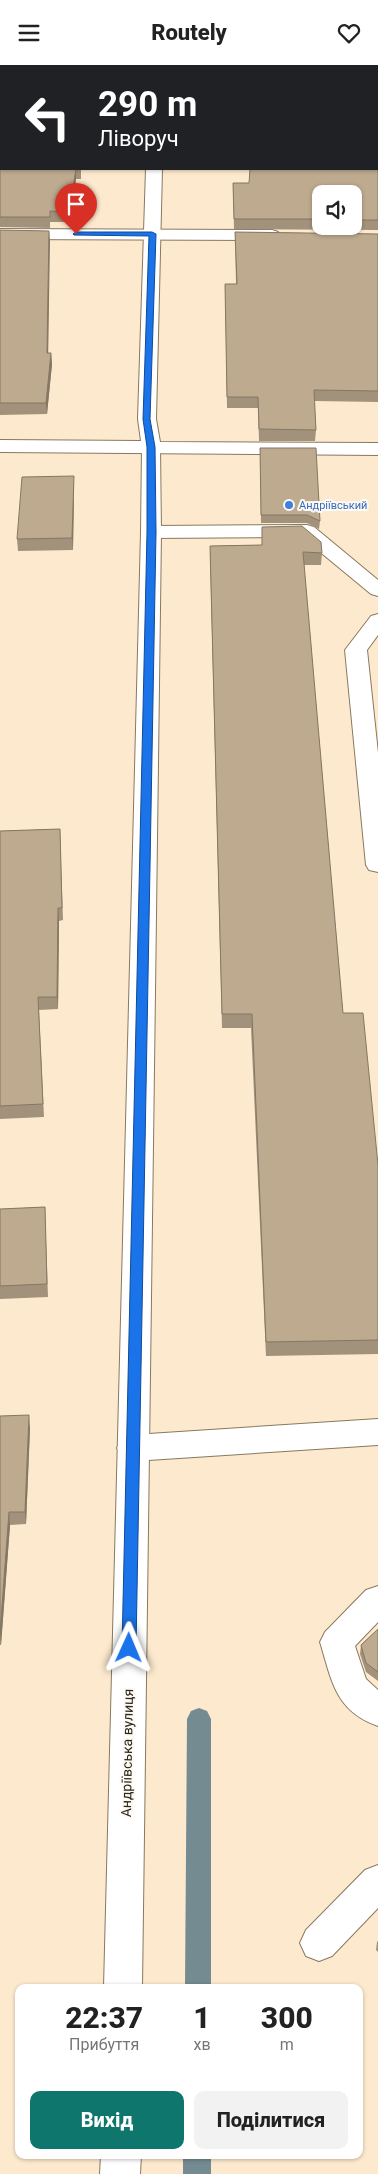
<!DOCTYPE html>
<html lang="uk">
<meta charset="utf-8">
<style>
:root{--surface:#fff;--page:#f2f2f2;--text:#222;--muted:#767676;--accent:#0f766e}
body{margin:0;font-family:Roboto,sans-serif;background:var(--page);color:var(--text);height:100vh;display:flex;flex-direction:column;font-size:19px;white-space:nowrap}
*{box-sizing:border-box;margin:0}
p{font-size:16px;color:var(--muted)}
.icon{flex:none;width:28px;height:28px;fill:none;stroke:currentColor;stroke-width:2;stroke-linecap:round;stroke-linejoin:round}
.map{position:relative;flex:1;overflow:hidden}
.side{position:absolute;left:15px;top:1919px;width:348px;height:175px;display:flex;flex-direction:column;background:var(--surface);border-radius:10px;box-shadow:0 1px 4px #0004}
.side>*{flex:none}
.guide{position:absolute;left:0px;top:0px;width:379px;height:105px;box-shadow:0 1px 4px #0004;background:#202124;color:#fff;overflow:hidden}
.controls{position:absolute;left:312px;top:120px;display:grid;gap:10px}
.controls a{display:grid;place-items:center;width:50px;height:50px;border-radius:10px;background:var(--surface);box-shadow:0 1px 4px #0004;font-size:25px}
.pin{position:absolute;display:grid;place-items:center;width:42px;height:42px;color:#fff;margin:-51px -21px;border-radius:50% 50% 50% 0;rotate:-45deg;box-shadow:0 0 5px #0007}
.pin .icon{rotate:45deg}
.me{position:absolute;width:55px;margin:-28px;rotate:1deg;stroke-linejoin:round;filter:drop-shadow(0 0 4px #0008)}
.turn{display:flex;align-items:center;gap:18px;height:105px;padding:0 15px;font-size:22px}
.turn .icon{width:65px;height:65px;stroke-width:2.5}
.turn b{display:block;font-size:35px;line-height:42px}
.eta{display:flex;justify-content:space-evenly;align-items:center;height:85px;text-align:center}
.eta b{font-size:30px;font-weight:800;line-height:35px}
.cta{display:flex;gap:10px;margin-top:auto;padding:10px 15px}
.cta a{flex:1;height:58px;border-radius:10px;background:var(--accent);color:#fff;font-size:20px;font-weight:800;line-height:58px;text-align:center}
.cta a+a{background:var(--page);color:var(--text)}
header{display:flex;justify-content:space-between;align-items:center;height:65px;padding:0 15px;background:var(--surface);font-size:22px;font-weight:800}
.map>svg:first-child{display:block}
</style>
<header><svg class="icon" aria-label="menu" viewBox="0 0 24 24"><path d="M4 6h16M4 12h16M4 18h16"/></svg>Routely<svg class="icon" aria-label="heart" viewBox="0 0 24 24"><path d="M12 20l-8-8c-3-5 5-10 8-4 3-6 11-1 8 4z"/></svg></header>
<div class="map">
<svg width="378" height="2109" viewBox="0 0 378 2109">
<rect width="100%" height="100%" fill="#fdeace"/>
<g fill="none" stroke-linecap="round" stroke-linejoin="round">
<!-- stream -->
<path fill="#748b92" fill-rule="evenodd" d="M199 1643 207 1646 211 1654V1922H185L187 1654 191 1646Z
M183 2090H211V2109H183Z"/>
<!-- lane casing -->
<g stroke="#89785f" stroke-width="2">
<path id="lane" d="M307 460 314 462 378 515V531L371 529 302 472 151 473 144 471 141 467 144 463 151 461Z
M378 549V570L367 585 378 688V807L369 805 366 800 345 585 371 551Z
M378 1354V1380L133 1396 122 1392 117 1383 122 1374 133 1370Z
M378 1521V1557L355 1581 366 1614 378 1625V1661C335 1646 332 1616 320 1577L325 1567 366 1525Z
M378 1800V1843L332 1891 319 1896 306 1891 300 1878 306 1865 365 1805Z"/>
</g>
<!-- street casing -->
<g stroke="#89785f" stroke-width="2">
<path id="street" d="M0 16H1V24H0Z
M0 164 272 165 278 167 280 170 278 173 272 175 0 174Z
M151 376 158 378 160 382 161 467 142 1922H104L141 467 142 382 144 378Z
M101 2090H141L140 2109H100Z"/>
</g>
<!-- secondary casing -->
<g stroke="#89785f" stroke-width="2">
<path id="secondary" d="M149 0H163V1H149Z
M146 104H162L156 354 160 377 378 378V390L0 387V375L141 376 138 354Z"/>
</g>
<!-- lane -->
<use href="#lane" fill="#fff" fill-rule="evenodd"/>
<!-- street -->
<use href="#street" fill="#fff" fill-rule="evenodd"/>
<!-- secondary -->
<use href="#secondary" fill="#fff" fill-rule="evenodd"/>
</g>
<!-- wall -->
<path fill="#a3927b" fill-rule="evenodd" d="M0 30 81 104V114H76L69 157H50V163L0 162Z
M378 39V165L234 164 233 118H249ZM321 129H354V161H321Z
M0 165 49 166 48 288H51L52 299 47 349 0 350Z
M235 167 378 169V337L314 336 316 365 315 376H259L258 343H227L225 219H236Z
M260 383 320 456 319 464 307 458H261Z
M74 423 73 485 18 486 17 474Z
M262 462 322 488 321 500H304L343 948 378 1100V1289L266 1291 251 963H222L210 493V481L262 480Z
M60 764 63 855 59 856 58 944 39 945 44 1052 0 1054V766Z
M45 1142 48 1232 0 1234V1144Z
M0 1351 30 1363 26 1459 10 1460 1 1580H0Z
M378 1564V1616L366 1607 360 1589 361 1580Z
M378 1876V1887L376 1885 377 1877Z"/>
<!-- shaded-wall -->
<path fill="#847764" d="M76 104V114L69 157V147Z
M49 166 50 176 48 299 47 288Z
M51 288 52 299 47 349 46 338Z
M74 411V423L73 485 72 473Z
M58 843 59 856 58 944 57 932Z
M29 1350 30 1363 26 1459 25 1447Z
M9 1447 10 1460 1 1580 0 1568Z"/>
<!-- building -->
<path fill="#bdaa8f" stroke="#847764" d="M13 0H79V1H13Z
M257 0H345V1H257Z
M0 30H1V104H80H76L69 147 50 146V152H0Z
M378 39V155H354V129H321V154H234L233 118H249L250 104H378Z
M0 165 49 166 47 288H51L46 338H0Z
M235 167 378 169V326L314 325 316 365 259 364 258 332H227L225 219H237Z
M260 383H316L320 456 307 450H261Z
M74 411 72 473 17 474 22 412Z
M302 461 321 477 322 488 303 487 343 948H363L378 1100V1275L266 1277 252 949H222L210 481 262 480V462Z
M60 764 62 843H58L57 932H38L43 1039 0 1041V766Z
M45 1142 47 1219 0 1221V1144Z
M29 1350 25 1447H9L0 1568V1351Z
M378 1564V1607L366 1598 361 1580Z"/>
<!-- route -->
<path fill="#1a73e8" stroke="#114b97" d="M76 167H152L156 169 150 354 155 382 156 467 136 1583 134 1587 129 1589 124 1587 122 1583 147 467V382L143 354 149 171 74 170 73 169Z"/>
<!-- markers -->
<circle fill="#3f7fe0" stroke="#fdf9f4" stroke-width="2" cx="289" cy="440" r="5"/>
<g text-anchor="middle" dominant-baseline="central" stroke-width="4" stroke-linejoin="round" paint-order="stroke">
<!-- far-shop labels -->
<g font-size="11" fill="#366cbe" stroke="#fdf9f4" text-anchor="start">
<text x="299" y="440">Андріївський</text>
</g>
<!-- street labels -->
<g font-size="14" fill="#2c251a" stroke="#fdf9f4">
<text transform="translate(127 1688) rotate(-89)">Андріївська вулиця</text>
</g>
</g>
</svg>
<div class="controls">
<a><svg class="icon" aria-label="sound" viewBox="0 0 24 24"><path d="M4 9h4l5-4v14l-5-4H4zM17 9q2 3 0 6"/></svg></a>
</div>
<div class="pin" style="left:76px;top:169px;background:#d93025"><svg class="icon" aria-label="arrive" viewBox="0 0 24 24"><path d="M6 21V4h12l-3 4 3 4H6"/></svg></div>
<svg class="me" style="left:129px;top:1583px" viewBox="-20 -20 40 40"><path d="M0-17L14 15 0 8-14 15z" fill="#1a73e8" stroke="#fff" stroke-width="4"/></svg>
<div class="guide">
<div class="turn"><svg class="icon" aria-label="left" viewBox="0 0 24 24"><path d="M17 20v-9H6M10 6l-5 5 5 5"/></svg><div><b>290 m</b>Ліворуч</div></div>
</div>
<section class="side">
<div class="eta">
<div><b>22:37</b><p>Прибуття</p></div>
<div><b>1</b><p>хв</p></div>
<div><b>300</b><p>m</p></div>
</div>
<div class="cta"><a>Вихід</a><a>Поділитися</a></div>
</section>
</div>
